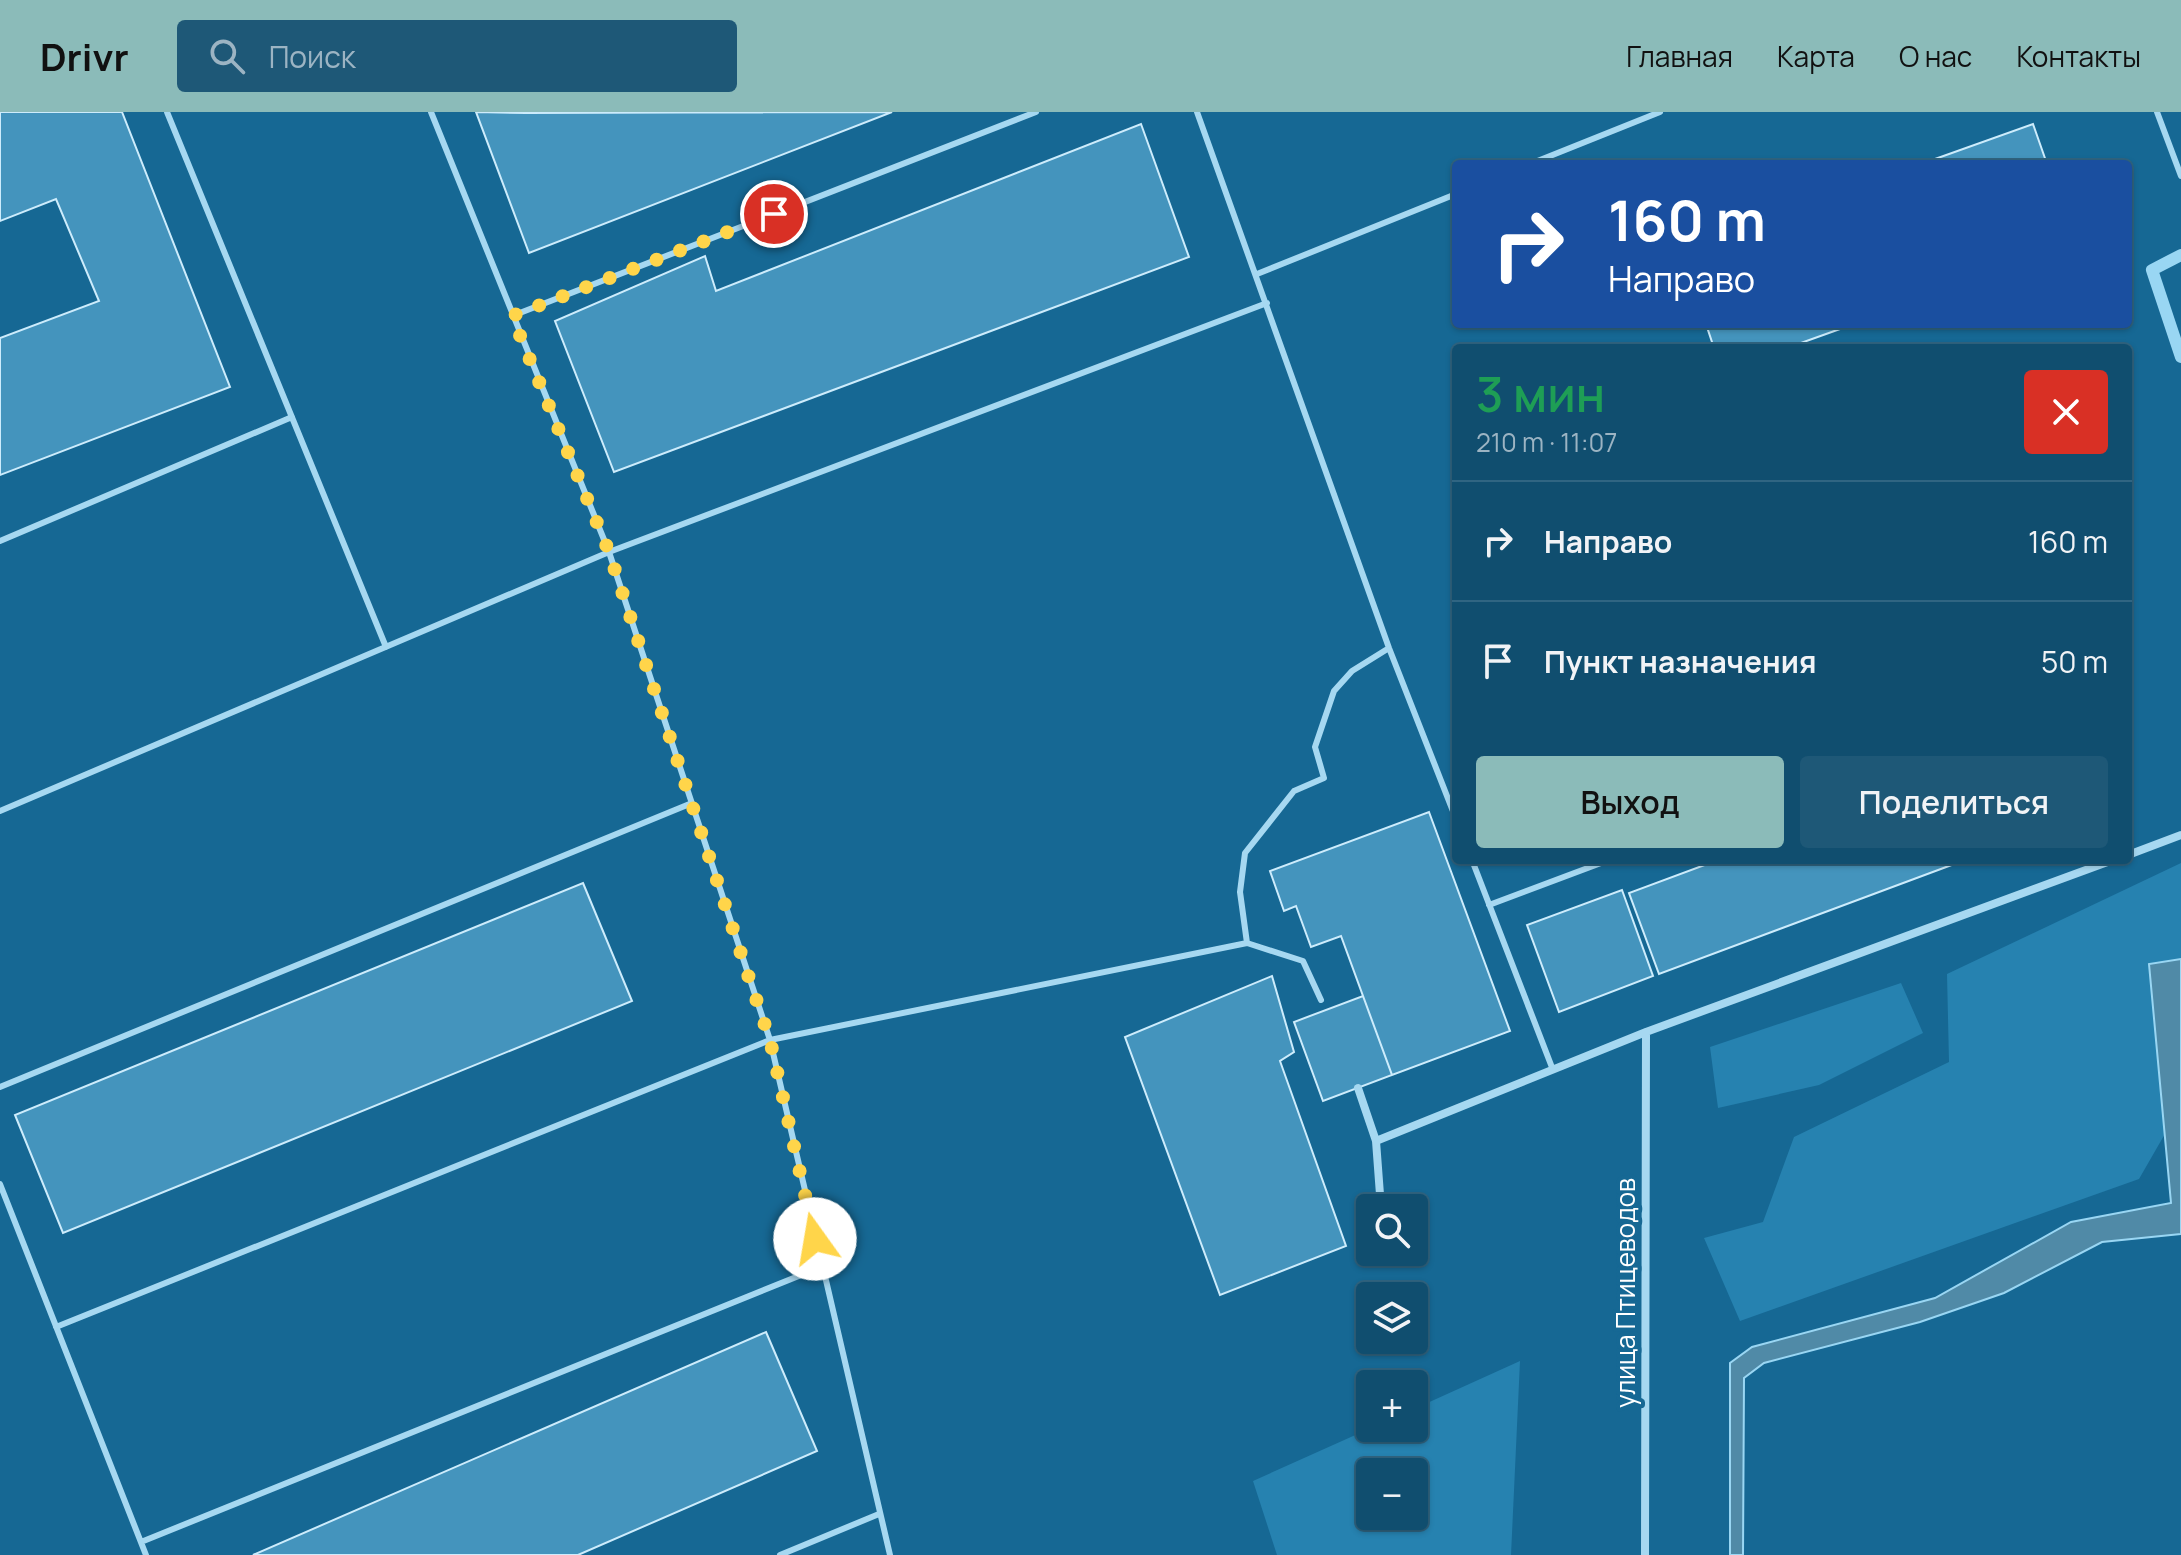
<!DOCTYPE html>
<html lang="ru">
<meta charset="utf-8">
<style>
:root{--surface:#104e6f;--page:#1e5877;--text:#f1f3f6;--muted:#9cb4c3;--line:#306582;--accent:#8bbbb9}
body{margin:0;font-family:Manrope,sans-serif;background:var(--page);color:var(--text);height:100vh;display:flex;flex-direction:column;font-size:30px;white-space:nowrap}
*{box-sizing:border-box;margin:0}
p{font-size:26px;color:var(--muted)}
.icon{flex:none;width:44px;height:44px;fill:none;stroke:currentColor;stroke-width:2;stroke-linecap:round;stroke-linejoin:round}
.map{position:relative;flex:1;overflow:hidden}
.side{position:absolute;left:1452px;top:232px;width:680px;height:520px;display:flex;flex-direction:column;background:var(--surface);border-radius:8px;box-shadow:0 2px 6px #0004,0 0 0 2px var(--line)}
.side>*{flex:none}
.guide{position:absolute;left:1452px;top:48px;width:680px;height:168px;border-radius:8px;box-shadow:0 2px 6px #0004,0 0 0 2px var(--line);background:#1a4fa0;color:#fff;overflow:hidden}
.fabs{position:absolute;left:1356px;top:1082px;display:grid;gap:16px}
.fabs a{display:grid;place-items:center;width:72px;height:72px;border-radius:8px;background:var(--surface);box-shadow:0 2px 6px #0004,0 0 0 2px var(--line);font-size:40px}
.pin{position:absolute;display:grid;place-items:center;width:68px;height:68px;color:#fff;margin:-34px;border:4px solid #fff;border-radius:50%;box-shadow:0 2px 8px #0007}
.me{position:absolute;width:88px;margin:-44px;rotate:347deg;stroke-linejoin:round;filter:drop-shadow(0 0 6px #0008)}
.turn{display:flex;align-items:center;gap:28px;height:168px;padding:0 24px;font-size:36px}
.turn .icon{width:104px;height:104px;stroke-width:2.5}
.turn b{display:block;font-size:56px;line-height:68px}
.round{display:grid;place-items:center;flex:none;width:84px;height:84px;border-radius:8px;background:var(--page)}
.headline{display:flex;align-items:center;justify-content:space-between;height:136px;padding:0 24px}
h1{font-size:48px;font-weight:600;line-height:60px;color:#1e9e55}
.cta{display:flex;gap:16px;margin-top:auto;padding:16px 24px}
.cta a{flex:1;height:92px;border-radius:8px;background:var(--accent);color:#111;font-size:32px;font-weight:600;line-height:92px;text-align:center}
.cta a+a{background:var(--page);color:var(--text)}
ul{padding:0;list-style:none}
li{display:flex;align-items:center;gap:24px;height:120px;padding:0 24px;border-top:2px solid var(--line)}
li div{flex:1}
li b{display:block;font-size:30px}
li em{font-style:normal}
header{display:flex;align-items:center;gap:48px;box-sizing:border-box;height:112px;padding:0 40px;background:var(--accent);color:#111}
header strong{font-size:38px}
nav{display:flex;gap:44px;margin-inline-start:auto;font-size:28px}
.search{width:560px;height:72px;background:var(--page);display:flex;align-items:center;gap:20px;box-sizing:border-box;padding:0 28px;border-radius:8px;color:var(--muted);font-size:30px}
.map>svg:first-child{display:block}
</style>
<header>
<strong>Drivr</strong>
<div class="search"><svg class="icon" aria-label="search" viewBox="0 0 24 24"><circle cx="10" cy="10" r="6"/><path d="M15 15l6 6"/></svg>Поиск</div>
<nav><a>Главная</a><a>Карта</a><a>О нас</a><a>Контакты</a></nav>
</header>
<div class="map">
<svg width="2181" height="1443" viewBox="0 0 2181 1443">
<rect width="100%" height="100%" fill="#166894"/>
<!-- green -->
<path fill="#2682b0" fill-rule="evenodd" d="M2181 751V994L2139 1067 1740 1209 1704 1126 1763 1110 1794 1025 1949 950 1947 862Z
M1901 871 1923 921 1819 973 1718 996 1710 935Z
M1520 1249 1511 1443H1277L1253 1369 1371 1316H1414V1297ZM1370 1360H1414V1404H1370Z"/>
<!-- water -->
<path fill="#508aa7" stroke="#99d6f3" stroke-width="2" d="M2181 847V1122L2102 1130 2004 1181 1920 1210 1764 1251 1744 1266 1743 1443H1730V1251L1752 1235 1935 1186 2071 1110 2171 1091 2149 852Z"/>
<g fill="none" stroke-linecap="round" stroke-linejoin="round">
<!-- stream -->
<path stroke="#99d6f3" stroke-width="12" d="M2181 143 2152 158 2181 245"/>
</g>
<!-- building -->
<path fill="#4494bd" stroke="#cdecfc" stroke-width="2" d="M0 0H122L230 275 0 363V226L99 189 56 87 0 109Z
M476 0 526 1 892 0 529 141Z
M1141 12 1189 145 614 360 555 209 705 144 716 179Z
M2033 12 2047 52H1921Z
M1706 212H1854L1787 236H1714Z
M1429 700 1510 919 1392 963 1341 824 1311 835 1296 794 1284 799 1270 759Z
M1718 748H1965L1659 862 1629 781Z
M583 771 632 889 63 1121 15 1003Z
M1622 778 1653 864 1559 900 1527 813Z
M1272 864 1294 940 1280 949 1346 1134 1220 1183 1125 925Z
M1363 884 1392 963 1323 989 1294 910Z
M766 1220 817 1339 578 1443H253Z"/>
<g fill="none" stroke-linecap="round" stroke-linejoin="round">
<!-- lane -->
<path stroke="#a6d8f1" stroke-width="6" d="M167 0 386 535
M431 0 609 440 1267 191
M1197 0 1389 536 1456 707
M2157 0 2181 64
M1530 52 1660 0
M1257 162 1456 82
M512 204 1036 0
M0 429 292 305
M0 699 609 440 770 928 56 1215
M1472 748 1553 958
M1489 793 1609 748
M1247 831 1303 849 1321 888
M0 975 692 691
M0 1072 146 1443
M141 1430 821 1155
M780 1443 879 1402
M890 1443 770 928 1247 831 1240 780 1245 741 1294 679 1324 666 1315 635 1334 579 1352 559 1389 536"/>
<!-- street -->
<path stroke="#a6d8f1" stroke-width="8" d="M2128 743 2181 723
M1358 976 1376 1029 1646 920 2113 748
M1376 1029 1381 1096
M1645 1443 1646 920"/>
</g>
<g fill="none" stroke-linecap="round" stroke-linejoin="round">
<!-- route -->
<path stroke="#ffd54a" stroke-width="14" stroke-dasharray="0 25.2" d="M774 102 512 204 609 440 750 869 770 928 815 1127"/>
</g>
<g text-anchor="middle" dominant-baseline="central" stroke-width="8" stroke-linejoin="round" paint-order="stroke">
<!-- street labels -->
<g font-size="26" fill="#fff" stroke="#166894">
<text transform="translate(1625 1181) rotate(-90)">улица Птицеводов</text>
</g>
</g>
</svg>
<div class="fabs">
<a><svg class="icon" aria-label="search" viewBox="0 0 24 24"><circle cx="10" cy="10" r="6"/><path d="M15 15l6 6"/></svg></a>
<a><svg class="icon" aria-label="layers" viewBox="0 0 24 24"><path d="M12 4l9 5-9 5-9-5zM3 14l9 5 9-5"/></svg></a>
<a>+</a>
<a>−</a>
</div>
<div class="pin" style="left:774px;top:102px;background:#d93025"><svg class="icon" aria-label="arrive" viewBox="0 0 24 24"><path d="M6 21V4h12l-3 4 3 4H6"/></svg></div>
<svg class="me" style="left:815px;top:1127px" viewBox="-20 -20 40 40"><circle r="19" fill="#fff"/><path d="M0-13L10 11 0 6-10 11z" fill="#ffd54a"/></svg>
<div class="guide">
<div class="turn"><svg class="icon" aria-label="right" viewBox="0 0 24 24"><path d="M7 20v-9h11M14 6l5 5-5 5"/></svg><div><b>160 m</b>Направо</div></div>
</div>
<section class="side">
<div class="headline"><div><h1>3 мин</h1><p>210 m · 11:07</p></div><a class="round" style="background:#d93025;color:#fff"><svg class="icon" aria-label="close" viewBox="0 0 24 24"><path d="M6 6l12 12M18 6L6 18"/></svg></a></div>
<ul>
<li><svg class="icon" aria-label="right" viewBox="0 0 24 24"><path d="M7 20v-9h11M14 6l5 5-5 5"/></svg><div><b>Направо</b></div><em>160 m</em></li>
<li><svg class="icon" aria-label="arrive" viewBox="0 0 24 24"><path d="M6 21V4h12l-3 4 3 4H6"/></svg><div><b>Пункт назначения</b></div><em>50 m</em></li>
</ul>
<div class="cta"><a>Выход</a><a>Поделиться</a></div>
</section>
</div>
